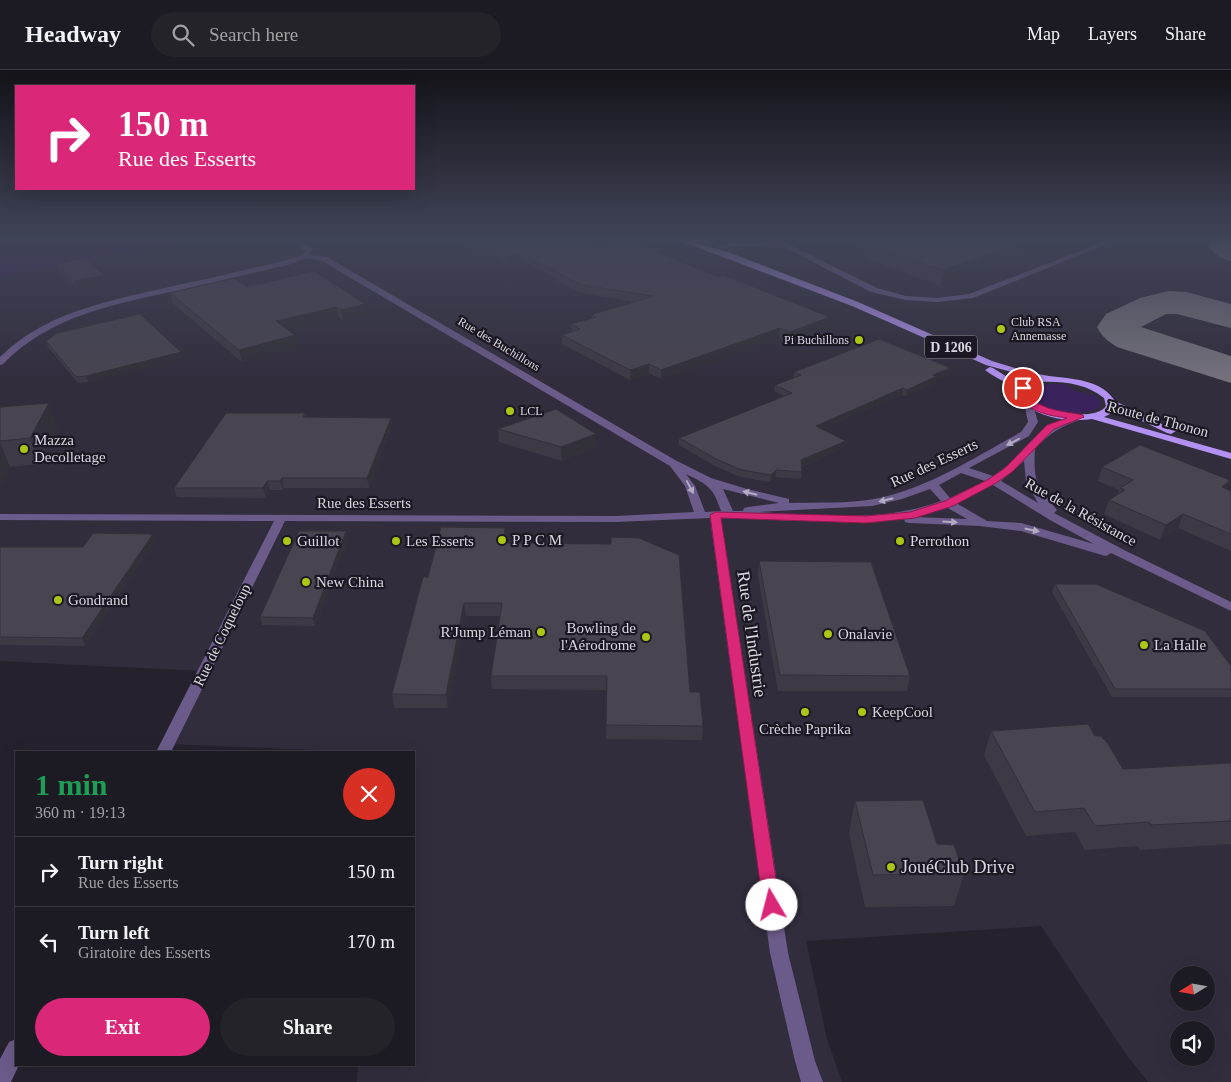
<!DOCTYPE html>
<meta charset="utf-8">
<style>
:root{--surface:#1c1a22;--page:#25232a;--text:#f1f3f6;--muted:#a0a1a5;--line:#3a3840;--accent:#db2777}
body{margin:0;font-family:"Times New Roman",serif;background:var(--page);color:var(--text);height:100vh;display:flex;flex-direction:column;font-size:19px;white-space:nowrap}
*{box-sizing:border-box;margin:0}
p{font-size:16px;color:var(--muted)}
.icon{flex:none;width:28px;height:28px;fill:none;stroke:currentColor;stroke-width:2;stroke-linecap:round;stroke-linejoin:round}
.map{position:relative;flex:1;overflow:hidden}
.panel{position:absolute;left:15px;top:681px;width:400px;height:315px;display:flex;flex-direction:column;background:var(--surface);border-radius:0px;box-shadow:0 5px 20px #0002,0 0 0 1px var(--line)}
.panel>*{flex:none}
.top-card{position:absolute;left:15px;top:15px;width:400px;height:105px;border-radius:0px;box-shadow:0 5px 20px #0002,0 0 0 1px var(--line);background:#db2777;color:#fff;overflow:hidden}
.needle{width:32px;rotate:259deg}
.buttons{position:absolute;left:1170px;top:896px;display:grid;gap:10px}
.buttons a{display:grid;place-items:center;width:45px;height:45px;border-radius:50%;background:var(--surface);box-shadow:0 5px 20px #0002,0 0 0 1px var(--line);font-size:25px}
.pin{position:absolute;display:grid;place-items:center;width:42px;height:42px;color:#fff;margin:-21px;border:2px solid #fff;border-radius:50%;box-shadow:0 1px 5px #0007}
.me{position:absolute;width:55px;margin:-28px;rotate:352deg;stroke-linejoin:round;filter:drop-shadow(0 0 4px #0008)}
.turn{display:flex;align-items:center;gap:18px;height:105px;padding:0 20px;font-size:22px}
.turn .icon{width:65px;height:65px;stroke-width:2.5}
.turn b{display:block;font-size:35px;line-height:42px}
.round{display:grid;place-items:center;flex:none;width:52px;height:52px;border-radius:26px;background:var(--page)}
.headline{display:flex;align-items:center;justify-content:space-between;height:85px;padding:0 20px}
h1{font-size:30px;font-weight:600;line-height:38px;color:#1e9e55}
.primary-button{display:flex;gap:10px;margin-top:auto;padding:10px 20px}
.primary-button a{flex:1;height:58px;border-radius:30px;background:var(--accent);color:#fff;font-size:20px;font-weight:600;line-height:58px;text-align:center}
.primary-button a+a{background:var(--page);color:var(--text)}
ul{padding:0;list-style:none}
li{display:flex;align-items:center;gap:15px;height:70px;padding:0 20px;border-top:1px solid var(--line)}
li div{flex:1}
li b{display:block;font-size:19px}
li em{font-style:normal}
header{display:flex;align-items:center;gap:30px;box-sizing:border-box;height:70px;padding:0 25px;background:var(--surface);border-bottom:1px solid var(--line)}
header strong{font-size:24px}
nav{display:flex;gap:28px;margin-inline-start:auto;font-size:18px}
.search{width:350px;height:45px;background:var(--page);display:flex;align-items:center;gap:12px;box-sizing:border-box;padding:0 18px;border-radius:28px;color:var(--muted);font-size:19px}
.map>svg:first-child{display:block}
</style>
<header>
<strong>Headway</strong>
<div class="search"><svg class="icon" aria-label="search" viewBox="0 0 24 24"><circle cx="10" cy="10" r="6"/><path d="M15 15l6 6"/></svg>Search here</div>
<nav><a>Map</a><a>Layers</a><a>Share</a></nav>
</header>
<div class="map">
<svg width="1231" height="1012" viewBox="0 0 1231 1012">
<rect width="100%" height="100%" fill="#25222d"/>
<!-- built -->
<path fill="#322d3d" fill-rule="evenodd" d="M183 170H1231V1012H1148L1123 980 1041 856 806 871 827 969 842 1012H357L358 995H414V682H367L168 674 204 601 0 591V207ZM1179 905H1206V932H1179ZM1179 960H1206V988H1179Z"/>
<!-- green -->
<path fill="#3a225d" d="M0 170H183L0 207Z
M1049 314H1065L1075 321 1096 326 1100 331V336C1086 349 1037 343 1031 323L1037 317Z"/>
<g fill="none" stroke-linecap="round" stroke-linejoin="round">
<!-- taxiway -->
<path fill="#75727c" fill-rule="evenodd" d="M1212 170H1231V191C1219 188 1215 185 1208 175Z
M1168 221 1186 222 1231 234V258L1177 244H1166L1141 257 1231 286V313L1117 277C1108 271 1102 267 1097 257L1106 244 1140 228Z"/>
<!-- minor -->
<path fill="#6b5b8a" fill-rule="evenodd" d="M292 170H300L312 179 310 185 327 187 675 390 711 408 747 419 789 429V433C816 432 848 434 874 429 927 419 975 387 1021 362L1028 352 1024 333 1026 331H1032L1038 352 1029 366 969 398 993 406C1021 389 1035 357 1068 347 1074 346 1078 344 1083 345V349C1063 355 1049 363 1035 379 1033 413 1037 414 1057 440L1054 443 1124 480 1231 532V541L1111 483 1106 486 1102 485 1021 461 980 456 909 453 905 452 904 449 866 453 721 448 788 883 815 991 823 1012H801L795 991 770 883 710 448 616 452 285 451 171 682H156L274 451 0 450V444L616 446 694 442 685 416 670 396 322 191 306 188 288 195C252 203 216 212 180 220 115 234 51 245 3 294L0 295V287C48 239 119 229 182 214 216 207 249 199 283 191L303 185 306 181ZM1024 391 1026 412 1038 433 1001 411ZM961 403 985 411 950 428 939 415ZM686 404C708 415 713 417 721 441L705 442 695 416ZM993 415 1050 450 1094 474 1021 453 987 451 956 433ZM723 419 779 433 748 437 744 438 743 441H733ZM930 419 941 431C882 453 819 445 758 442L872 436 902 429ZM946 437 967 449 914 447Z
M691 170H702L688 175 685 173Z
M731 170H737L736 173 774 172 772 170H780L877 218 906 226 937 228 969 224 1108 170H1117L973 228 937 232 906 230 871 222 782 176 731 177 710 183 706 181 728 174Z
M16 969V995H19L11 1012H0V989L9 972Z"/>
<!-- major -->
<path fill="#b391f2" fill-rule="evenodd" d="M678 170C694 170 711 179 728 182L858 232 992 291C1011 297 1029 303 1049 306 1072 309 1101 309 1115 331L1176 361 1171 364 1167 363 1115 338 1110 344 1104 347 1231 383V389L1092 349C1072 352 1042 349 1027 335 1019 329 1016 322 1009 315 1001 309 992 306 985 300L990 297 993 298 1020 315 1034 308 986 295 852 236ZM1041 312C1063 311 1087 314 1104 328L1106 336C1096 352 1038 343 1029 327 1028 325 1027 322 1027 319L1032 315Z"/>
</g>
<!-- wall -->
<path fill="#3e3a45" d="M456 170H581L599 178 829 256 789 271 779 267 661 309 649 303 630 310 562 274V265L572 262 571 254 591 249V245L634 232 582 223 559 212 556 208 521 191 508 195Z
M850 170H1046L1020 179 1018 188 940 216 870 190 871 182 850 175Z
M56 194 105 210 76 217 58 199Z
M247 217 365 234 367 245 343 251 339 248 288 260 297 277 242 292 173 234 170 223Z
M46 271 181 282 182 288 88 312 78 313 48 277Z
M794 302 949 304 936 310V313L906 326 902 325 822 359 845 377 802 397 801 409 776 407 770 412 741 407 717 397 679 375V368L784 326 774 321 775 315 794 308Z
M0 337 58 359 40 394 10 397 0 415Z
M305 343 306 347 391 348 392 356 369 418H284L283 420H270L266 428 177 427 174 418Z
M498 359 597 377 562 391 499 372Z
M1102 397 1230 410 1226 419 1231 421V481L1178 458 1160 470 1104 444 1109 430 1117 425 1119 420 1098 411Z
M505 458 506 473 690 622 703 656 702 670 606 669 607 620 492 619 491 606 500 546H466L448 638H394L392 624Z
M346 461 348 468 315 556 262 555 260 547Z
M153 464 155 471 85 576 0 575V477H83Z
M759 491 910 606 907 621H778L758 506Z
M1055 514 1231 596V627H1112L1052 522Z
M991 661 1095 666 1123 699 1231 693V774L1140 780 1138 776 1085 780 1075 762 1026 766 984 685Z
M855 731 937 774 964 804 954 836 865 837 849 763Z"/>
<!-- shaded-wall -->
<path fill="#323038" d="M1010 170H1046L1020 179 1018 188 940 216 943 200Z
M521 183V191L508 195 507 187Z
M104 205 105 210 76 217 74 211Z
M365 234 367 245 343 251 341 240Z
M337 237 339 248 278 263 276 251Z
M830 247 829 256 789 271 790 262Z
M780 258 779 267 661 309V300Z
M295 265 297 277 242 292 239 280Z
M181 282 182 288 88 312 86 306Z
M649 294V303L630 310V300Z
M951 298 949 304 936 310V313L906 326 907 320 933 305Z
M903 318 902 325 815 363 816 356Z
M49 333 58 359 40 394 30 368Z
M391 348 392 356 369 418 367 408Z
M596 364 597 377 562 391 561 377Z
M846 371 845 377 801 397V390Z
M0 373 10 397 0 415Z
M776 400V407L770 412 771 405Z
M282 408 284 418 283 420 280 411Z
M1230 410 1224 424 1222 417Z
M267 411 270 420 266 428 263 418Z
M1183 444 1178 458 1160 470 1166 455Z
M505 458 506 471 504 485 503 473Z
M346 461 348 468 315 556 313 548Z
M153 464 155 471 85 576 82 568Z
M464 533 466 546 448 638 446 625Z"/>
<!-- building -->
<path fill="#484450" stroke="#323038" d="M472 170H581L599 178 628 170 718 207 723 205 830 247 790 262 780 258 661 300 649 294 630 300 562 265 580 259 571 254 596 247 591 245 653 226 582 215 558 203 555 200 521 183 507 187Z
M880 170H1011L1022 173 943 200 872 175 884 171Z
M85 188 104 205 74 211 56 194Z
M314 201 365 234 341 240 337 237 276 251 295 265 239 280 170 223 234 208 247 217Z
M140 244 181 282 86 306 76 307 46 271 57 263Z
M879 269 951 298 933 305 937 306 907 320 903 318 816 356 846 371 801 390 802 402 776 400 771 405 742 400 718 390 679 368 792 323 775 315 801 305 794 302Z
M49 333 30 368 0 371V337Z
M556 339 596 364 561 377 498 359Z
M226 343H305L303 347 391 348 367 408H282L280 411H267L263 418H174Z
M1140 375 1230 410 1222 417 1231 421V464L1183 444 1166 455 1109 430 1125 420 1120 418 1133 410 1102 397Z
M441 457 505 458 503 473 611 474V467L639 468 679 485 690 622H700L703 656 606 655 607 606H491L502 533H464L446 625 392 624 423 507H428Z
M299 461H346L313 548 260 547Z
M93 463 153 464 82 568 0 567V477H83Z
M759 491 871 492 910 606 780 605Z
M1055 514H1096L1205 561 1231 596V619H1115Z
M1088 654 1095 666H1101L1108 674 1123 699 1231 693V751L1151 755 1149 752 1095 756 1084 738 1035 742 991 661Z
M923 730 937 774 954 775 964 804 873 805 855 731Z"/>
<!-- one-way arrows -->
<defs><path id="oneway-solid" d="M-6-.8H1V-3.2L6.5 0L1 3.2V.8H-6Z" transform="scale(1.25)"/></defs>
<g fill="#b2acc1">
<use href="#oneway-solid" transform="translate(1013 372) rotate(152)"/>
<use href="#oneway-solid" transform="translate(690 417) rotate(62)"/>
<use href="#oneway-solid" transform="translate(750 423) rotate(-166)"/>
<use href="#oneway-solid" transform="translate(886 430) rotate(167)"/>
<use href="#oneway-solid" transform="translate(950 452) rotate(3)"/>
<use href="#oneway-solid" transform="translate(1032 460) rotate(12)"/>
</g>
<!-- sky -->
<linearGradient id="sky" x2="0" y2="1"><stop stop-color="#141319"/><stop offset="0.54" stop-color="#404457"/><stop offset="1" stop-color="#404457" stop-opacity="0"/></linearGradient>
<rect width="1231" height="312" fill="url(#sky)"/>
<!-- route -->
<path fill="#db2777" stroke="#8e194d" d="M1020 316H1026L1027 326C1048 342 1059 340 1083 345L1084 347 1054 359 1012 402 996 413 953 436 915 448 866 453 721 448 780 835 777 840 772 842 766 840 763 835 710 445 715 442 866 446 910 442 945 431 989 409 1005 398 1047 355 1067 348C1050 346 1023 341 1017 322Z"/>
<!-- markers -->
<g fill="#abc614" stroke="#1c1823" stroke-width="2">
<circle cx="1001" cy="259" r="5"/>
<circle cx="859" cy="270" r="5"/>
<circle cx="510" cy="341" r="5"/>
<circle cx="24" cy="379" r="5"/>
<circle cx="502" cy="470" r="5"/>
<circle cx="287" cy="471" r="5"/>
<circle cx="396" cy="471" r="5"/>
<circle cx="900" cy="471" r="5"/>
<circle cx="306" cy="512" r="5"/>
<circle cx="58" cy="530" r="5"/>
<circle cx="541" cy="562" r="5"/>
<circle cx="828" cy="564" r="5"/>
<circle cx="646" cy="567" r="5"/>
<circle cx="1144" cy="575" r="5"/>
<circle cx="805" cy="642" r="5"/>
<circle cx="862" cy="642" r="5"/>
<circle cx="891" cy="797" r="5"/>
</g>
<g text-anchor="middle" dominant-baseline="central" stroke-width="4.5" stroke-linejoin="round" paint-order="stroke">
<!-- far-poi labels -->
<g font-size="12" fill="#d9d7de" stroke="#1c1823" text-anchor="start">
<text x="1011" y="252">Club RSA<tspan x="1011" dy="14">Annemasse</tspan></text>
<text x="849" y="270" text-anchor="end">Pi Buchillons</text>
<text x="520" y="341">LCL</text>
</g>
<!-- far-street labels -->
<g font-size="12" fill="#d9d7de" stroke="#1c1823">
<text transform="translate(499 274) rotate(31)">Rue des Buchillons</text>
</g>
<!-- shield labels -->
<rect fill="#1c1823" stroke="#a09ea6" stroke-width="1" x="925" y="265.5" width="52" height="23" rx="4"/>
<g font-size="14" font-weight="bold" fill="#d9d7de">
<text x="951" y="277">D 1206</text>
</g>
<!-- street labels -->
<g font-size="15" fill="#d9d7de" stroke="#1c1823">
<text transform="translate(1158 349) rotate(15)">Route de Thonon</text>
<text transform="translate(934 393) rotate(-25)">Rue des Esserts</text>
<text x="364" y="433">Rue des Esserts</text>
<text transform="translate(1081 442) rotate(29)">Rue de la Résistance</text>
<text transform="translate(222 565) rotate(-64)">Rue de Coqueloup</text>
</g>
<!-- poi labels -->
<g font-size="15" fill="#d9d7de" stroke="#1c1823" text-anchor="start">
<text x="34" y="370">Mazza<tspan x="34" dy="17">Decolletage</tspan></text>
<text x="512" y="470">P P C M</text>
<text x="297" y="471">Guillot</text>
<text x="406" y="471">Les Esserts</text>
<text x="910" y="471">Perrothon</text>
<text x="316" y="512">New China</text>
<text x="68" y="530">Gondrand</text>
<text x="636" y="558" text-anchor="end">Bowling de<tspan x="636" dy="17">l'Aérodrome</tspan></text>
<text x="531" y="562" text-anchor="end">R'Jump Léman</text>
<text x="838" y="564">Onalavie</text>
<text x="1154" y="575">La Halle</text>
<text x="872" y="642">KeepCool</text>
<text x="805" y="659" text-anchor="middle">Crèche Paprika</text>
</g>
<!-- near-street labels -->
<g font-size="18" fill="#d9d7de" stroke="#1c1823">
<text transform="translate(752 564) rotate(82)">Rue de l'Industrie</text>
</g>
<!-- near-poi labels -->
<g font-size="18" fill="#d9d7de" stroke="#1c1823" text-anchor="start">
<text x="901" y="797">JouéClub Drive</text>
</g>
</g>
</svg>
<div class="buttons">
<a><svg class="needle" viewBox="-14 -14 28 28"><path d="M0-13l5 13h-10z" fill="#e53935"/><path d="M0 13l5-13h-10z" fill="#a0a1a5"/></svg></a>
<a><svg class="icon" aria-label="sound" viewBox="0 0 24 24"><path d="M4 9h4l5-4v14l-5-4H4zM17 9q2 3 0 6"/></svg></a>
</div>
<div class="pin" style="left:1023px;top:318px;background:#d93025"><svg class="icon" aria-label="arrive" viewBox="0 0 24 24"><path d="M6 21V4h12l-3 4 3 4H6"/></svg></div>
<svg class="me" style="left:772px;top:835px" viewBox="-20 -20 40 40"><circle r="19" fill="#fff"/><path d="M0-13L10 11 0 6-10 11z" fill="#db2777"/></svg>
<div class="top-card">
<div class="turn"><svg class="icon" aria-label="right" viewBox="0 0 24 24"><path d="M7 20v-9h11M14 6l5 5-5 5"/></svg><div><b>150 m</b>Rue des Esserts</div></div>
</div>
<section class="panel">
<div class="headline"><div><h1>1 min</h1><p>360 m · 19:13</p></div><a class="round" style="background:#d93025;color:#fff"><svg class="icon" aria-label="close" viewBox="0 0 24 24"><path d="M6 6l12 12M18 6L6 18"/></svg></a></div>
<ul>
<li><svg class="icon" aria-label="right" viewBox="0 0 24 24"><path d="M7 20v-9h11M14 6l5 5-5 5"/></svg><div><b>Turn right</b><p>Rue des Esserts</p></div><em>150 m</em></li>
<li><svg class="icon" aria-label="left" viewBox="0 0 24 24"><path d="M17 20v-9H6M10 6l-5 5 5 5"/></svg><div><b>Turn left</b><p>Giratoire des Esserts</p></div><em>170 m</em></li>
</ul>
<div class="primary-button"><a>Exit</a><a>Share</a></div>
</section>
</div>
